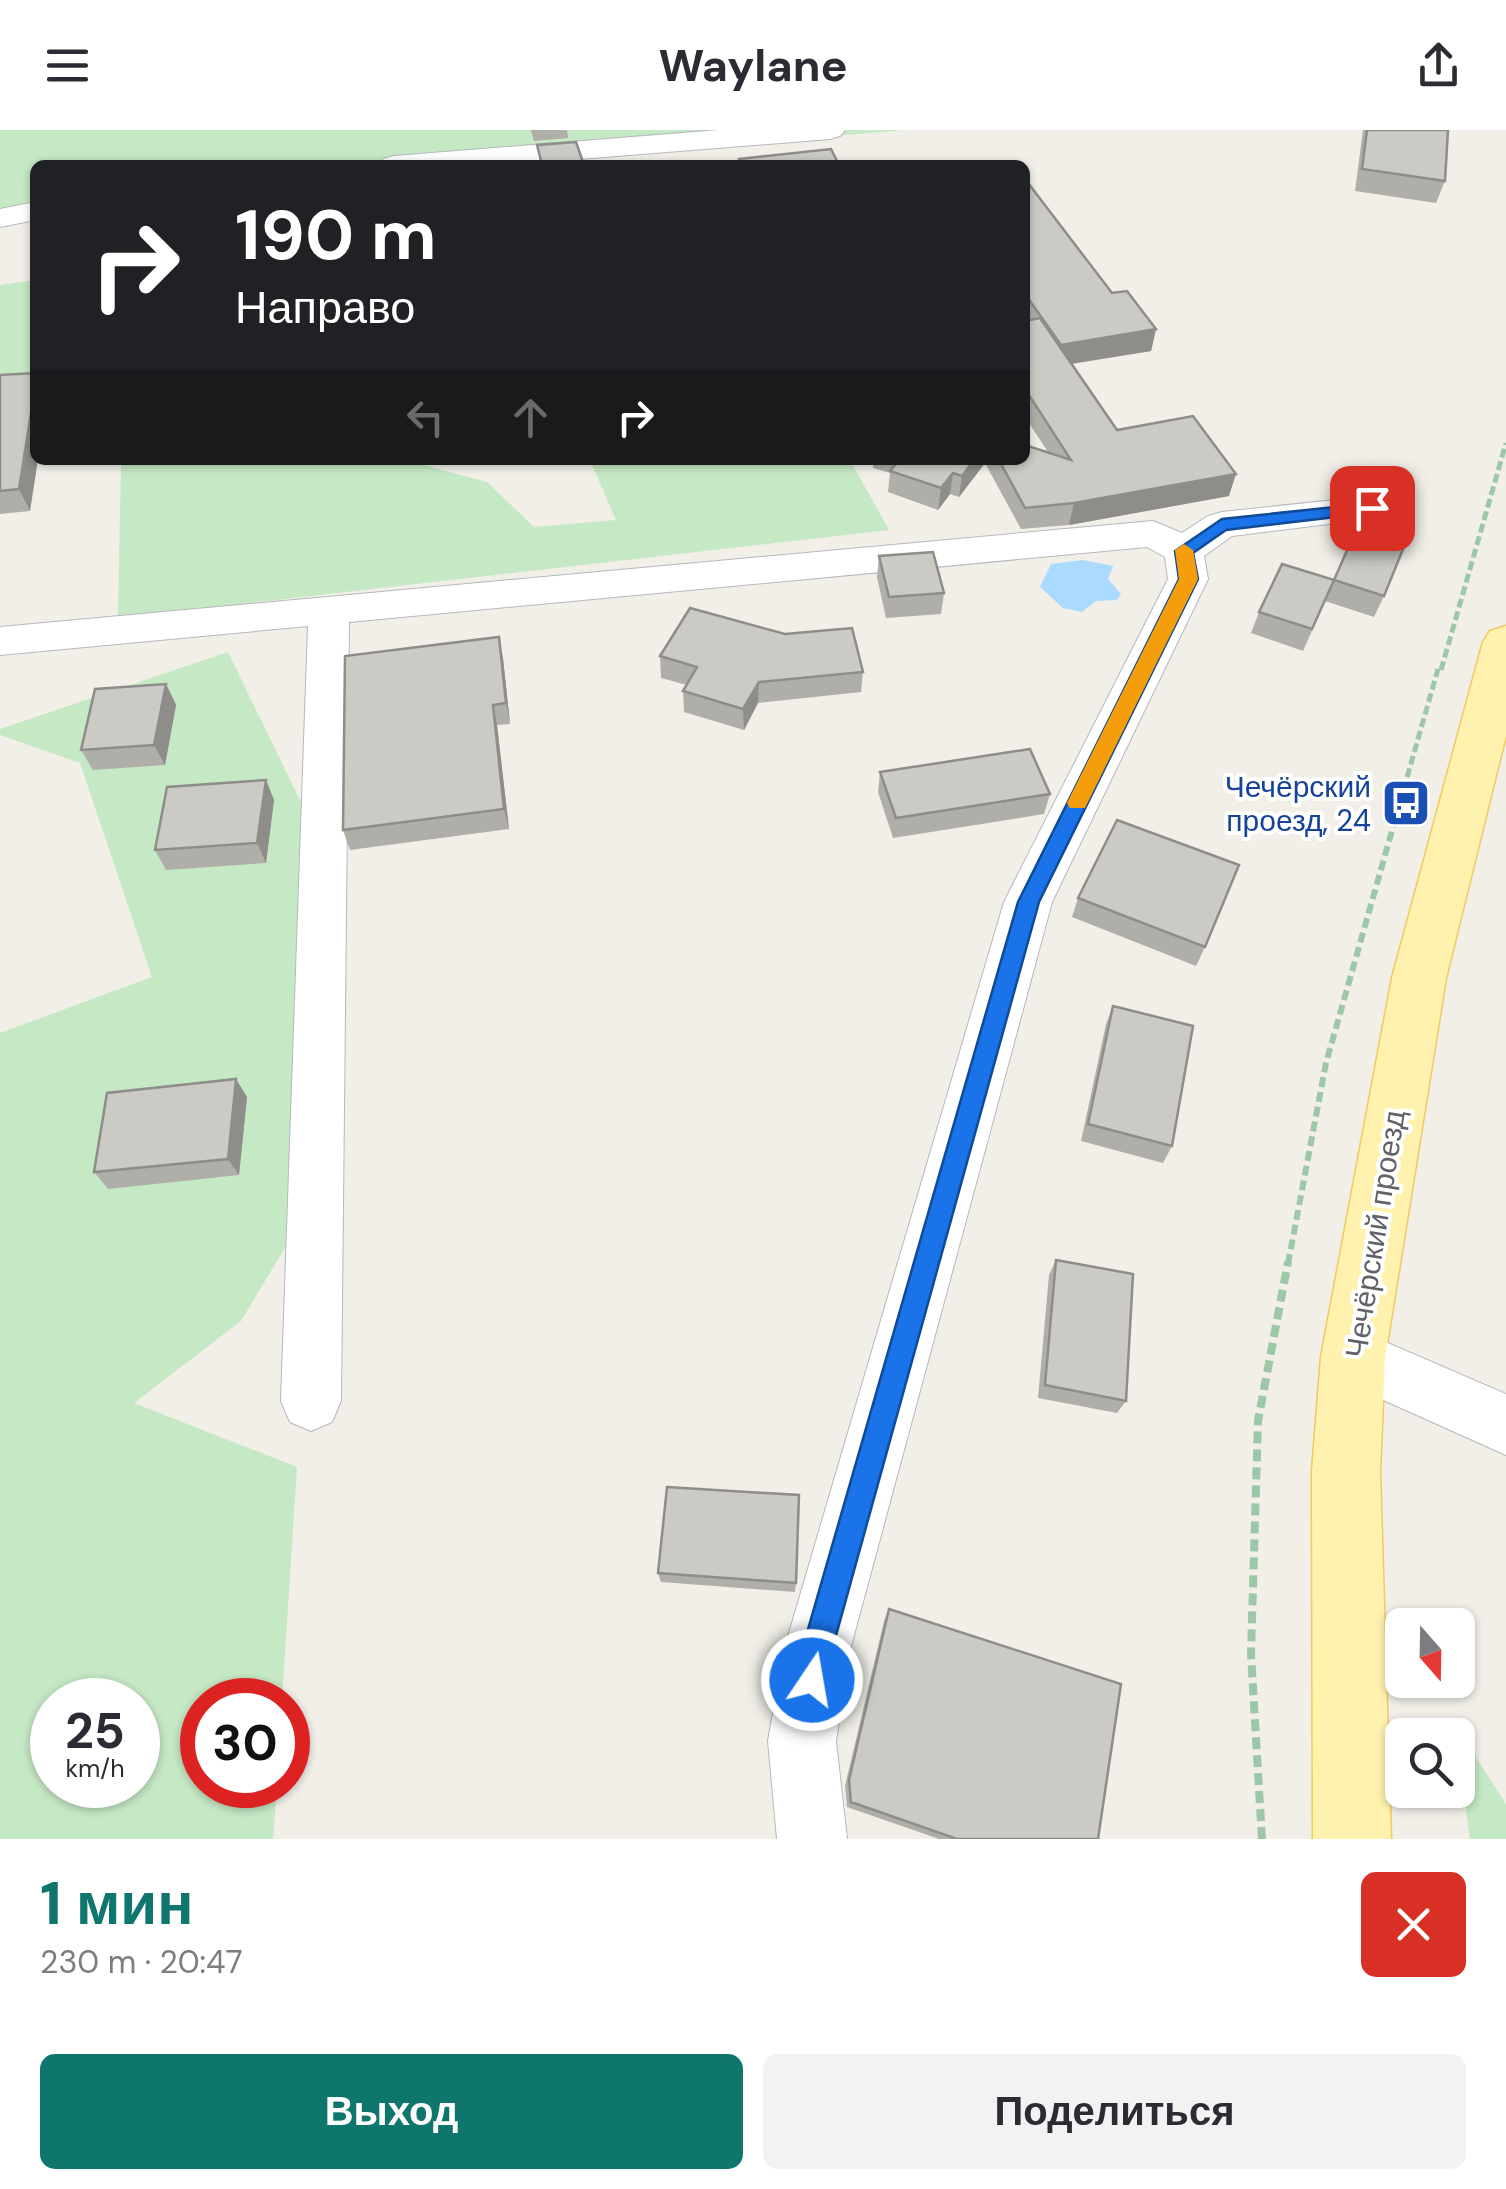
<!DOCTYPE html>
<html lang="ru">
<meta charset="utf-8">
<style>
:root{--surface:#fff;--page:#f2f2f3;--text:#2b2b33;--muted:#7c7c81;--accent:#0f766e}
body{margin:0;font-family:"DM Sans",sans-serif;background:var(--page);color:var(--text);height:100vh;display:flex;flex-direction:column;font-size:38px;white-space:nowrap}
*{box-sizing:border-box;margin:0}
p{font-size:32px;color:var(--muted)}
.icon{flex:none;width:55px;height:55px;fill:none;stroke:currentColor;stroke-width:2;stroke-linecap:round;stroke-linejoin:round}
.map{position:relative;height:1709px;overflow:hidden}
.details{display:flex;flex-direction:column;background:var(--surface);flex:1}
.details>*{flex:none}
.top-card{position:absolute;left:30px;top:30px;width:1000px;height:305px;border-radius:15px;box-shadow:0 2px 8px #0004;background:#202124;color:#fff;overflow:hidden}
.needle{width:65px;rotate:160deg}
.controls{position:absolute;left:1385px;top:1478px;display:grid;gap:20px}
.controls a{display:grid;place-items:center;width:90px;height:90px;border-radius:15px;background:var(--surface);box-shadow:0 2px 8px #0004;font-size:50px}
.speed{position:absolute;left:30px;top:1548px;display:flex;gap:20px;font-size:50px;font-weight:700;text-align:center}
.speed>*{display:grid;place-content:center;width:130px;height:130px;border-radius:50%;background:var(--surface);box-shadow:0 2px 8px #0004;line-height:1}
.speed small{font-size:25px;font-weight:400}
.speed .limit{border:15px solid #d22;background:#fff;color:#111}
.pin{position:absolute;display:grid;place-items:center;width:85px;height:85px;color:#fff;margin:-42px;border-radius:20px;box-shadow:0 5px 15px #0006}
.me{position:absolute;width:110px;margin:-55px;rotate:12deg;stroke-linejoin:round;filter:drop-shadow(0 0 8px #0008)}
.turn{display:flex;align-items:center;gap:35px;height:210px;padding:0 40px;font-size:45px}
.turn .icon{width:130px;height:130px;stroke-width:2.5}
.turn b{display:block;font-size:70px;line-height:85px}
.lanes{display:flex;align-items:center;height:95px;padding:0 40px;background:#0003;justify-content:center;gap:50px;direction:ltr}
.lanes .off{opacity:.35}
.round{display:grid;place-items:center;flex:none;width:105px;height:105px;border-radius:15px;background:var(--page)}
.summary{display:flex;align-items:center;justify-content:space-between;height:170px;padding:0 40px}
h1{font-size:60px;font-weight:700;line-height:75px;color:var(--accent)}
.button{display:flex;gap:20px;margin-top:auto;padding:20px 40px}
.button a{flex:1;height:115px;border-radius:15px;background:var(--accent);color:#fff;font-size:40px;font-weight:700;line-height:115px;text-align:center}
.button a+a{background:var(--page);color:var(--text)}
header{display:flex;justify-content:space-between;align-items:center;height:130px;padding:0 40px;background:var(--surface);font-size:45px;font-weight:700}
.map>svg:first-child{display:block}
</style>
<header><svg class="icon" aria-label="menu" viewBox="0 0 24 24"><path d="M4 6h16M4 12h16M4 18h16"/></svg>Waylane<svg class="icon" aria-label="share" viewBox="0 0 24 24"><path d="M12 15V3M7 8l5-5 5 5M5 13v7h14v-7"/></svg></header>
<div class="map">
<svg width="1506" height="1709" viewBox="0 0 1506 1709">
<rect width="100%" height="100%" fill="#f1efe8"/>
<!-- green -->
<path fill="#c5e8c5" fill-rule="evenodd" d="M0 0H904L500 35H35V86L0 91Z
M35 150V261L0 264V155Z
M121 330H405L487 352 534 397 616 390 590 330H850L889 400 118 488Z
M228 522 313 697 301 1091 241 1191 134 1273 297 1337 282 1570H202V1655H277L273 1709H0V903L152 847 80 633 0 605V599ZM52 1570H138V1655H52Z
M1454 1593 1506 1674V1709H1470Z"/>
<!-- water -->
<path fill="#aadaff" d="M1083 430 1113 436 1108 449 1121 464 1117 470 1096 471 1082 482 1063 478 1040 457 1051 434Z"/>
<g fill="none" stroke-linecap="round" stroke-linejoin="round">
<!-- minor casing -->
<g stroke="#b5b8bc" stroke-width="2">
<path id="minor" d="M719 0H845L840 6 830 9 506 35H379L383 29 394 26Z
M35 72V90L0 97V79Z
M1372 366 1386 369 1391 378 1386 387 1232 406 1204 426 1208 449 1052 772 850 1520 836 1611 847 1709H777L768 1611 784 1520 1004 772 1168 449 1165 427 1147 417 349 492 341 1271 332 1292 311 1301 290 1292 281 1271 308 496 0 525V497L1153 391 1182 403 1208 386 1222 382Z
M1353 1198 1506 1264V1325L1332 1247 1324 1227 1332 1207Z"/>
</g>
<!-- major casing -->
<g stroke="#f2c960" stroke-width="3">
<path id="major" d="M1506 496V605L1446 848 1385 1227 1380 1341 1391 1709H1313L1312 1341 1321 1227 1392 848 1483 512 1490 501Z"/>
</g>
<!-- path-far2 -->
<path stroke="#9cc7a9" stroke-width="5" stroke-dasharray="9 4" stroke-linecap="butt" d="M1441 540 1506 313
M1400 672 1438 539"/>
<!-- path-far1 -->
<path stroke="#9cc7a9" stroke-width="6" stroke-dasharray="10 5" stroke-linecap="butt" d="M1288 1134 1326 933 1401 669"/>
<!-- path -->
<path stroke="#9cc7a9" stroke-width="8" stroke-dasharray="12 6" stroke-linecap="butt" d="M1262 1709 1251 1524 1258 1291 1288 1132"/>
<!-- minor -->
<use href="#minor" fill="#fff" fill-rule="evenodd"/>
<!-- major -->
<use href="#major" fill="#fff2af" fill-rule="evenodd"/>
</g>
<!-- wall -->
<path fill="#afaea9" d="M531 0H567L568 8 534 11Z
M1363 0H1448L1445 51 1436 73 1355 61Z
M1025 49 1112 163 1156 199 1151 221 1072 234 1117 300 1229 366 1069 395 1021 399 985 333 959 367 950 364 938 380 888 362 890 343 873 338 874 330H1025L1048 322 1025 287Z
M0 245 30 381 0 384Z
M879 426 944 463 941 484 886 488 877 447Z
M1282 434 1384 466 1374 487 1325 471 1303 521 1251 503 1259 482Z
M660 526 863 542 861 562 758 573 744 600 684 582 683 561 687 555 661 548Z
M503 528 510 594 497 595 509 699 350 720 343 700Z
M166 554 176 575 165 635 93 640 81 620Z
M880 642 1050 664 1044 684 893 708 878 662Z
M266 650 274 670 266 733 166 740 155 720Z
M1078 768 1205 817 1196 836 1072 787Z
M1113 876 1172 1016 1163 1033 1081 1011 1106 894Z
M247 967 239 1045 108 1059 94 1042Z
M1056 1130 1126 1271 1117 1283 1038 1268 1049 1145Z
M658 1443 796 1453 795 1462 661 1452Z
M889 1479 1098 1709H939L847 1677 845 1656 884 1491Z"/>
<!-- shaded-wall -->
<path fill="#8f8d8a" d="M1156 199 1151 221 1056 236 1061 215Z
M35 258V330H38L30 381 19 359Z
M974 330H985V333L959 367 962 346Z
M953 343 950 364 938 380 941 358Z
M1236 344 1229 366 1069 395 1074 373Z
M499 507 503 528 510 594 506 573Z
M759 552 758 573 744 600 743 579Z
M166 554 176 575 165 635 154 615Z
M493 575 497 595 509 699 504 679Z
M266 650 274 670 266 733 257 713Z
M236 949 247 967 239 1045 228 1029Z"/>
<!-- building -->
<path fill="#cccac5" stroke="#8f8d8a" stroke-width="2.5" d="M1367 0H1448L1445 51 1362 39Z
M576 12 584 35H542L537 15Z
M831 19 839 35H742L739 29Z
M1025 49 1112 163 1127 161 1156 199 1061 215 1025 164Z
M1040 188 1117 300 1193 286 1236 344 1074 373 1025 378 999 330H1025V315L1071 330 1025 259V191Z
M35 243V258L19 359 0 361V245Z
M899 330H974L962 346 953 343 941 358 890 341Z
M1364 382 1412 397 1384 466 1334 450Z
M933 422 944 463 889 467 879 426Z
M1282 434 1334 450 1312 499 1259 482Z
M690 478 785 504 852 498 863 542 759 552 743 579 683 561 697 537 660 526Z
M499 507 506 573 493 575 504 679 343 700 345 526Z
M166 554 154 615 81 620 95 559Z
M1030 619 1050 664 896 688 880 642Z
M266 650 257 713 155 720 167 657Z
M1117 690 1239 735 1205 817 1078 768Z
M1113 876 1193 896 1172 1016 1088 994Z
M236 949 228 1029 94 1042 107 963Z
M1056 1130 1133 1144 1126 1271 1045 1255Z
M667 1357 799 1365 796 1453 658 1443Z
M889 1479 1121 1554 1098 1709H957L851 1672 849 1650Z"/>
<!-- route -->
<path fill="#1a73e8" stroke="#114b97" stroke-width="2.5" d="M1372 373 1381 378 1378 382 1226 400 1193 423 1198 449 1039 772 832 1520 823 1561 812 1566 802 1561 797 1550 802 1520 1018 772 1179 449 1175 421 1222 389Z"/>
<!-- slow -->
<path fill="#f59e0b" d="M1184 414 1193 420 1198 449 1085 678H1070L1067 673 1179 449 1175 420Z"/>
<!-- icons -->
<defs>
<g id="bus-square" transform="scale(2.5)"><rect x="-9" y="-9" width="18" height="18" rx="4" fill="#1a4fb4" stroke="#fff"/><path d="M-5-6H5V4H4V6H2V4H-2V6H-4V4H-5ZM-3.5-4V0h7V-4ZM-3.5 1.2v1.5H-2V1.2ZM2 1.2v1.5H3.5V1.2Z" fill="#fff"/></g>
</defs>
<g fill-rule="evenodd">
<use href="#bus-square" x="1406" y="673"/>
</g>
<g text-anchor="middle" dominant-baseline="central" stroke-width="8" stroke-linejoin="round" paint-order="stroke">
<!-- transit labels -->
<g font-size="30" fill="#164399" stroke="#fff" text-anchor="end">
<text x="1371" y="656">Чечёрский<tspan x="1371" dy="34">проезд, 24</tspan></text>
</g>
<!-- street labels -->
<g font-size="30" fill="#5f6368" stroke="#fff">
<text transform="translate(1375 1104) rotate(-81)">Чечёрский проезд</text>
</g>
</g>
</svg>
<div class="controls">
<a><svg class="needle" viewBox="-14 -14 28 28"><path d="M0-13l5 13h-10z" fill="#e53935"/><path d="M0 13l5-13h-10z" fill="#7c7c81"/></svg></a>
<a><svg class="icon" aria-label="search" viewBox="0 0 24 24"><circle cx="10" cy="10" r="6"/><path d="M15 15l6 6"/></svg></a>
</div>
<div class="speed"><div>25<small>km/h</small></div><div class="limit">30</div></div>
<div class="pin" style="left:1372px;top:378px;background:#d93025"><svg class="icon" aria-label="arrive" viewBox="0 0 24 24"><path d="M6 21V4h12l-3 4 3 4H6"/></svg></div>
<svg class="me" style="left:812px;top:1550px" viewBox="-20 -20 40 40"><circle r="17" fill="#1a73e8" stroke="#fff" stroke-width="3"/><path d="M0-11L8 9 0 5-8 9z" fill="#fff"/></svg>
<div class="top-card">
<div class="turn"><svg class="icon" aria-label="right" viewBox="0 0 24 24"><path d="M7 20v-9h11M14 6l5 5-5 5"/></svg><div><b>190 m</b>Направо</div></div>
<div class="lanes"><svg class="icon off" aria-label="left" viewBox="0 0 24 24"><path d="M17 20v-9H6M10 6l-5 5 5 5"/></svg><svg class="icon off" aria-label="ahead" viewBox="0 0 24 24"><path d="M12 20V5M6 11l6-6 6 6"/></svg><svg class="icon" aria-label="right" viewBox="0 0 24 24"><path d="M7 20v-9h11M14 6l5 5-5 5"/></svg></div>
</div>
</div>
<section class="details">
<div class="summary"><div><h1>1 мин</h1><p>230 m · 20:47</p></div><a class="round" style="background:#d93025;color:#fff"><svg class="icon" aria-label="close" viewBox="0 0 24 24"><path d="M6 6l12 12M18 6L6 18"/></svg></a></div>
<div class="button"><a>Выход</a><a>Поделиться</a></div>
</section>
